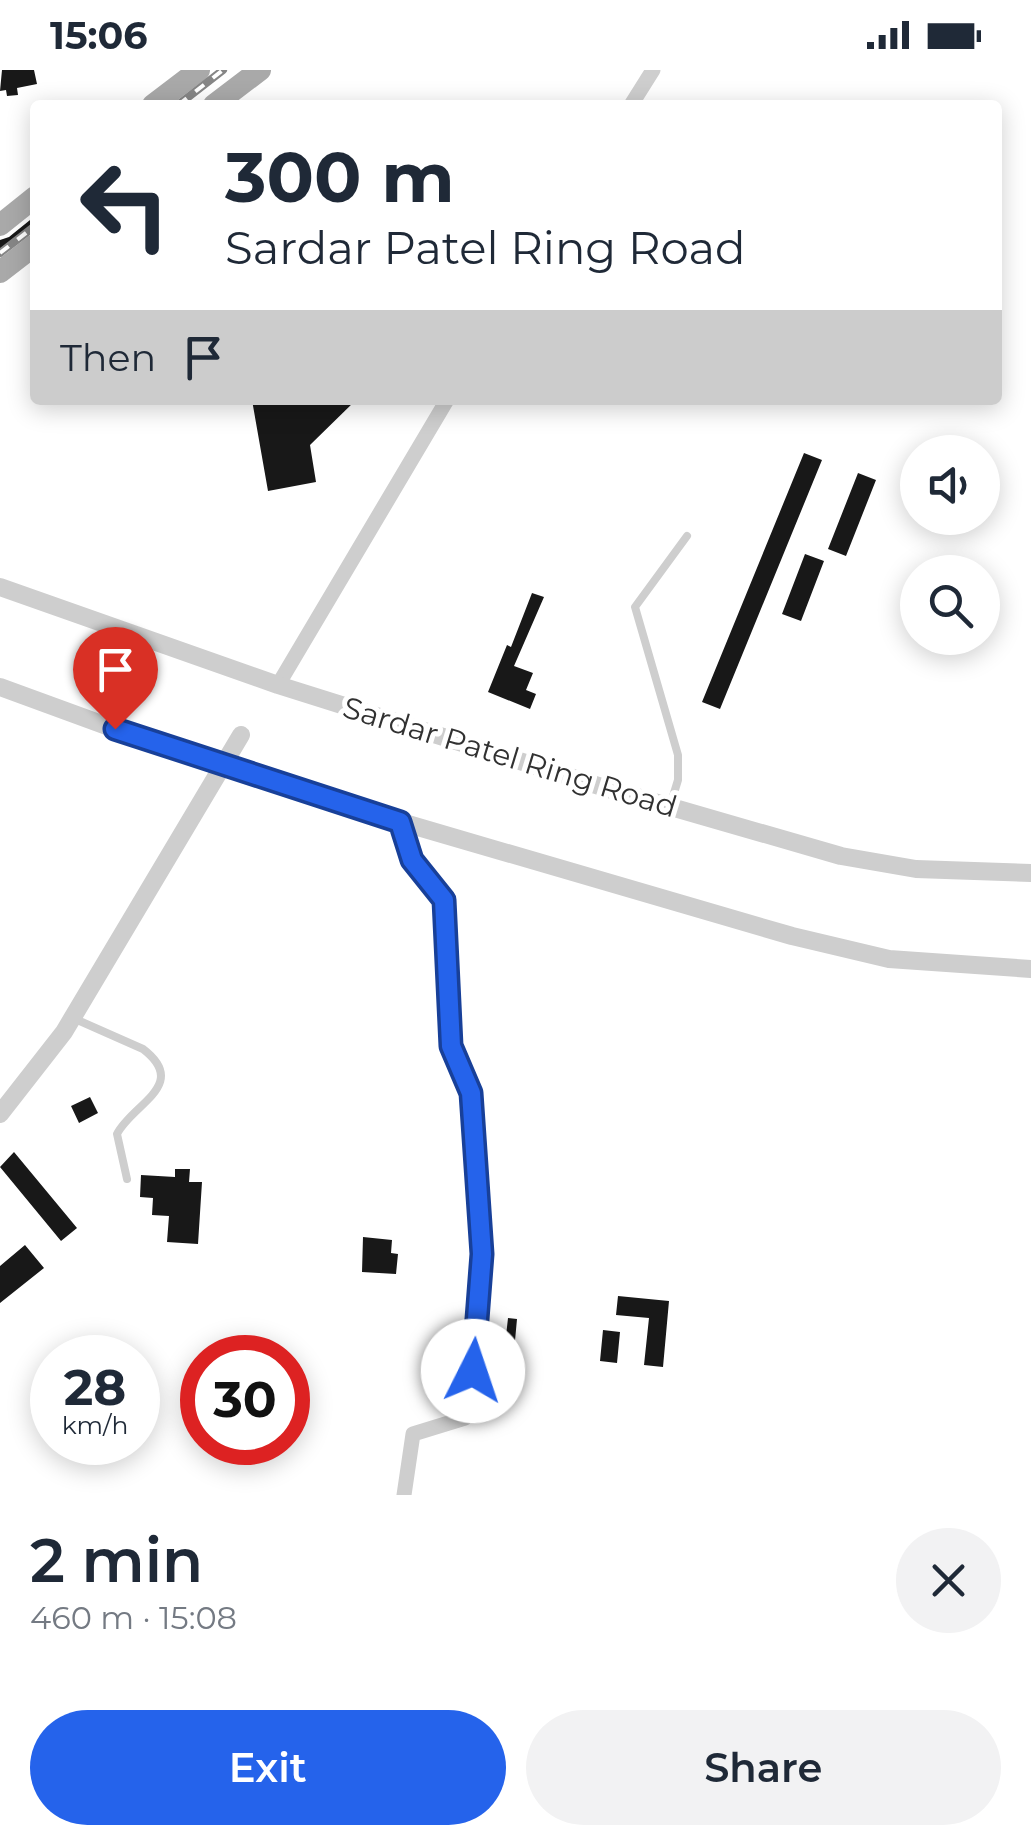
<!DOCTYPE html>
<meta charset="utf-8">
<style>
:root{--surface:#fff;--page:#f2f2f3;--text:#1f2937;--muted:#747a83;--accent:#2563eb}
body{margin:0;font-family:Montserrat,sans-serif;background:var(--page);color:var(--text);height:100vh;display:flex;flex-direction:column;font-size:38px;white-space:nowrap}
*{box-sizing:border-box;margin:0}
p{font-size:32px;color:var(--muted)}
.icon{flex:none;width:55px;height:55px;fill:none;stroke:currentColor;stroke-width:2;stroke-linecap:round;stroke-linejoin:round}
.map{position:relative;height:1425px;overflow:hidden}
.side{display:flex;flex-direction:column;background:var(--surface);flex:1}
.side>*{flex:none}
.banner{position:absolute;left:30px;top:30px;width:972px;height:305px;border-radius:10px;box-shadow:0 5px 25px #0003;background:#fff;color:var(--text);overflow:hidden}
.fabs{position:absolute;left:900px;top:365px;display:grid;gap:20px}
.fabs a{display:grid;place-items:center;width:100px;height:100px;border-radius:50%;background:var(--surface);box-shadow:0 5px 25px #0003;font-size:50px}
.speed{position:absolute;left:30px;top:1265px;display:flex;gap:20px;font-size:50px;font-weight:700;text-align:center}
.speed>*{display:grid;place-content:center;width:130px;height:130px;border-radius:50%;background:var(--surface);box-shadow:0 5px 25px #0003;line-height:1}
.speed small{font-size:25px;font-weight:400}
.speed .limit{border:15px solid #d22;background:#fff;color:#111}
.pin{position:absolute;display:grid;place-items:center;width:85px;height:85px;color:#fff;margin:-102px -42px;border-radius:50% 50% 50% 0;rotate:-45deg;box-shadow:0 0 10px #0007}
.pin .icon{rotate:45deg}
.me{position:absolute;width:110px;margin:-55px;rotate:4deg;stroke-linejoin:round;filter:drop-shadow(0 0 8px #0008)}
.turn{display:flex;align-items:center;gap:35px;height:210px;padding:0 30px;font-size:45px}
.turn .icon{width:130px;height:130px;stroke-width:2.5}
.turn b{display:block;font-size:70px;line-height:85px}
.then{display:flex;align-items:center;height:95px;padding:0 30px;background:#0003;gap:20px;font-size:38px}
.round{display:grid;place-items:center;flex:none;width:105px;height:105px;border-radius:52px;background:var(--page)}
.overview{display:flex;align-items:center;justify-content:space-between;height:170px;padding:0 30px}
h1{font-size:60px;font-weight:600;line-height:75px}
.button{display:flex;gap:20px;margin-top:auto;padding:20px 30px}
.button a{flex:1;height:115px;border-radius:60px;background:var(--accent);color:#fff;font-size:40px;font-weight:600;line-height:115px;text-align:center}
.button a+a{background:var(--page);color:var(--text)}
.status{display:flex;justify-content:space-between;align-items:center;height:70px;padding:0 50px;background:var(--surface);direction:ltr}
.status svg{height:28px;fill:currentColor}
.map>svg:first-child{display:block}
</style>
<div class="status"><b>15:06</b><svg viewBox="0 0 49 12"><path d="M0 12V9h3v3zM5 12V6h3v6zM10 12V3h3v9zM15 12V0h3v12zM26 1h20v11H26zM47 4h2v5h-2z"/></svg></div>
<div class="map">
<svg width="1031" height="1425" viewBox="0 0 1031 1425">
<rect width="100%" height="100%" fill="#fff"/>
<!-- building -->
<path fill="#181818" d="M2 0H34L37 14 17 18 18 25 7 26 6 20 0 21Z
M35 146V160L26 163 0 183V170L9 167Z
M252 330H356L310 375 316 412 268 421Z
M804 383 822 390 720 639 702 632Z
M858 403 876 410 846 486 828 479Z
M805 484 824 491 801 551 782 544Z
M532 523 544 527 514 596 533 603 526 620 536 624 530 639 488 622 507 575 511 577Z
M90 1027 98 1043 79 1053 71 1036Z
M14 1082 77 1158 61 1171 0 1097Z
M175 1099H190L189 1112H202L198 1174 167 1172 169 1146 152 1145 153 1128 140 1127 141 1105 175 1107Z
M363 1167 392 1170 391 1183 398 1184 396 1204 362 1202Z
M25 1175 44 1198 0 1233V1196Z
M618 1226 669 1231 663 1297 644 1295 649 1248 616 1245Z
M508 1248 517 1249 512 1303 502 1302Z
M603 1260 620 1262 617 1293 600 1291Z"/>
<g fill="none" stroke-linecap="round" stroke-linejoin="round">
<!-- service -->
<path stroke="#cecece" stroke-width="8" d="M670 736 678 710V685L635 537 687 466
M73 948 143 979C190 1015 132 1034 117 1064L127 1109"/>
<!-- minor -->
<path stroke="#cecece" stroke-width="15" d="M631 35 653 0
M278 615 447 330
M401 752 412 790 444 830 451 976 471 1023 482 1183 469 1343 465 1348 413 1364 404 1425"/>
<!-- tertiary -->
<path stroke="#cecece" stroke-width="18" d="M0 517 278 615 602 717 841 786 916 799 1031 803
M0 617 115 659 401 752 792 866 889 889 1031 899
M0 1044 64 962 241 665"/>
<!-- primary -->
<path stroke="#a9a9a9" stroke-width="22" d="M153 35 199 0
M214 35 260 0
M0 155 35 127
M0 202 35 175"/>
<!-- rail casing -->
<g stroke="#868686" stroke-width="8">
<path id="rail" d="M178 35 223 0
M0 183 35 156"/>
</g>
<!-- rail -->
<use href="#rail" stroke="#fff" stroke-width="4" stroke-dasharray="11" stroke-linecap="butt"/>
</g>
<g fill="none" stroke-linecap="round" stroke-linejoin="round">
<!-- route casing -->
<g stroke="#184099" stroke-width="25">
<path id="route" d="M115 659 400 752 412 790 444 830 451 976 471 1023 482 1184 473 1301"/>
</g>
<!-- route -->
<use href="#route" stroke="#2563eb" stroke-width="18"/>
</g>
<g text-anchor="middle" dominant-baseline="central" stroke-width="10" stroke-linejoin="round" paint-order="stroke">
<!-- street labels -->
<g font-size="30" fill="#313131" stroke="#fff">
<text transform="translate(510 687) rotate(17)">Sardar Patel Ring Road</text>
</g>
</g>
</svg>
<div class="fabs">
<a><svg class="icon" aria-label="sound" viewBox="0 0 24 24"><path d="M4 9h4l5-4v14l-5-4H4zM17 9q2 3 0 6"/></svg></a>
<a><svg class="icon" aria-label="search" viewBox="0 0 24 24"><circle cx="10" cy="10" r="6"/><path d="M15 15l6 6"/></svg></a>
</div>
<div class="speed"><div>28<small>km/h</small></div><div class="limit">30</div></div>
<div class="pin" style="left:115px;top:659px;background:#d93025"><svg class="icon" aria-label="arrive" viewBox="0 0 24 24"><path d="M6 21V4h12l-3 4 3 4H6"/></svg></div>
<svg class="me" style="left:473px;top:1301px" viewBox="-20 -20 40 40"><circle r="19" fill="#fff"/><path d="M0-13L10 11 0 6-10 11z" fill="#2563eb"/></svg>
<div class="banner">
<div class="turn"><svg class="icon" aria-label="left" viewBox="0 0 24 24"><path d="M17 20v-9H6M10 6l-5 5 5 5"/></svg><div><b>300 m</b>Sardar Patel Ring Road</div></div>
<div class="then">Then<svg class="icon" aria-label="arrive" viewBox="0 0 24 24"><path d="M6 21V4h12l-3 4 3 4H6"/></svg></div>
</div>
</div>
<section class="side">
<div class="overview"><div><h1>2 min</h1><p>460 m · 15:08</p></div><a class="round"><svg class="icon" aria-label="close" viewBox="0 0 24 24"><path d="M6 6l12 12M18 6L6 18"/></svg></a></div>
<div class="button"><a>Exit</a><a>Share</a></div>
</section>
